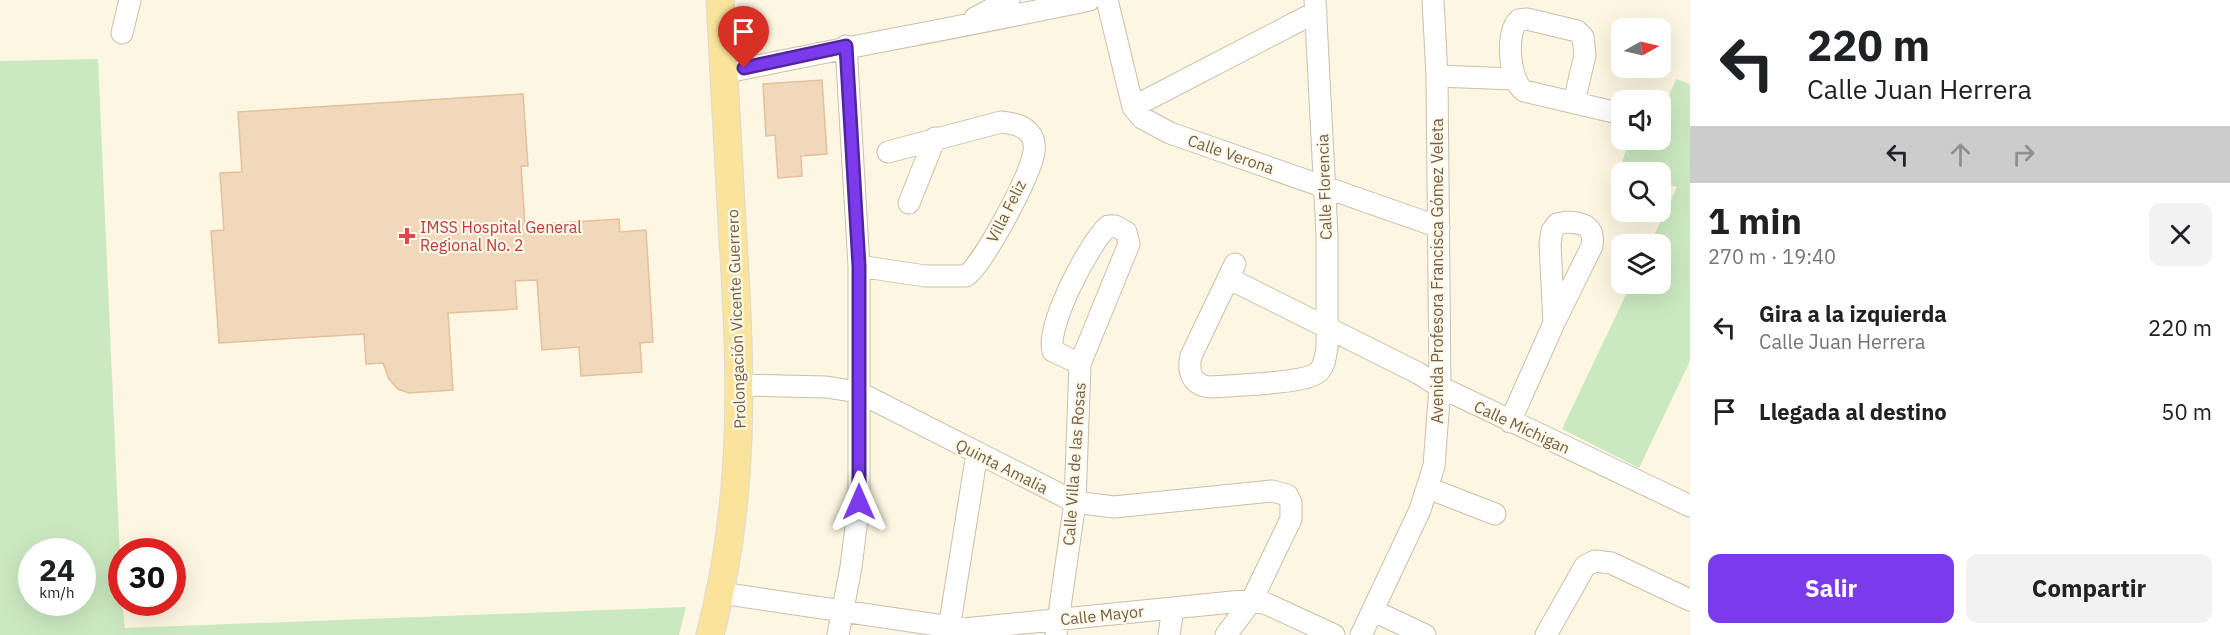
<!DOCTYPE html>
<html lang="es">
<meta charset="utf-8">
<style>
:root{--surface:#fff;--page:#f2f2f2;--text:#202124;--muted:#757577;--accent:#7c3aed}
body{margin:0;font-family:"IBM Plex Sans",sans-serif;background:var(--page);color:var(--text);height:100vh;display:flex;flex-direction:column;font-size:22px;white-space:nowrap}
*{box-sizing:border-box;margin:0}
p{font-size:20px;color:var(--muted)}
.icon{flex:none;width:33px;height:33px;fill:none;stroke:currentColor;stroke-width:2;stroke-linecap:round;stroke-linejoin:round}
.map{position:relative;flex:1;overflow:hidden}
.panel{display:flex;flex-direction:column;background:var(--surface);width:540px}
.panel>*{flex:none}
.guide{background:#fff;color:var(--text);overflow:hidden}
.needle{width:39px;rotate:82deg}
.buttons{position:absolute;left:1611px;top:18px;display:grid;gap:12px}
.buttons a{display:grid;place-items:center;width:60px;height:60px;border-radius:12px;background:var(--surface);box-shadow:0 6px 24px #0002;font-size:30px}
.speed{position:absolute;left:18px;top:538px;display:flex;gap:12px;font-size:30px;font-weight:700;text-align:center}
.speed>*{display:grid;place-content:center;width:78px;height:78px;border-radius:50%;background:var(--surface);box-shadow:0 6px 24px #0002;line-height:1}
.speed small{font-size:15px;font-weight:400}
.speed .limit{border:9px solid #d22;background:#fff;color:#111}
.pin{position:absolute;display:grid;place-items:center;width:51px;height:51px;color:#fff;margin:-62px -26px;border-radius:50% 50% 50% 0;rotate:-45deg;box-shadow:0 0 6px #0007}
.pin .icon{rotate:45deg}
.me{position:absolute;width:66px;margin:-33px;rotate:0deg;stroke-linejoin:round;filter:drop-shadow(0 0 4px #0008)}
.turn{display:flex;align-items:center;gap:21px;height:126px;padding:0 18px;font-size:27px}
.turn .icon{width:78px;height:78px;stroke-width:2.5}
.turn b{display:block;font-size:42px;line-height:51px}
.lanes{display:flex;align-items:center;height:57px;padding:0 18px;background:#0003;justify-content:center;gap:30px;direction:ltr}
.lanes .off{opacity:.35}
.round{display:grid;place-items:center;flex:none;width:63px;height:63px;border-radius:12px;background:var(--page)}
.head{display:flex;align-items:center;justify-content:space-between;height:102px;padding:0 18px}
h1{font-size:36px;font-weight:700;line-height:45px}
.button{display:flex;gap:12px;margin-top:auto;padding:12px 18px}
.button a{flex:1;height:69px;border-radius:12px;background:var(--accent);color:#fff;font-size:24px;font-weight:700;line-height:69px;text-align:center}
.button a+a{background:var(--page);color:var(--text)}
ul{padding:0;list-style:none}
li{display:flex;align-items:center;gap:18px;height:84px;padding:0 18px}
li div{flex:1}
li b{display:block;font-size:22px}
li em{font-style:normal}
main{display:flex;flex:1;min-height:0}
.map>svg:first-child{display:block}
</style>
<main>
<div class="map">
<svg width="1690" height="635" viewBox="0 0 1690 635">
<rect width="100%" height="100%" fill="#fcf6e2"/>
<!-- green -->
<path fill="#cbe9c1" fill-rule="evenodd" d="M98 59 122 603 125 628 686 607 679 635H0V61ZM32 552H82V603H32Z
M1676 79 1690 84V361L1639 468 1562 429 1631 284H1660V244H1650L1677 187 1661 183 1660 172H1622L1621 176H1618L1629 140H1660L1661 114Z"/>
<!-- building -->
<path fill="#f1d8ba" stroke="#e3c19b" stroke-width="1.5" d="M822 80 827 154 801 156 802 176 778 178 775 135 766 136 763 84Z
M523 94 528 166H521L525 225 619 219 620 232 646 230 653 342 640 343 642 372 581 376 579 347 542 350 537 280 515 281 517 309 448 313 453 390 409 393 398 389 389 379 383 363 366 364 364 334 219 343 211 231 224 230 220 173 242 172 238 112Z"/>
<g fill="none" stroke-linecap="round" stroke-linejoin="round">
<!-- minor casing -->
<g stroke="#cdbea9" stroke-width="23">
<path id="minor" d="M1107 0 1133 107 1142 118 1170 133 1439 227
M975 18 1009 0
M122 33 130 0
M724 73C845 47 968 26 1089 0
M1437 76 1514 79
M1574 102 1585 55 1583 37 1577 31 1527 19 1519 20C1505 32 1509 80 1524 91L1622 114
M1133 107 1316 12
M909 203 935 138
M1567 222C1584 223 1595 226 1592 246L1554 323 1550 244 1552 231 1557 224Z
M1108 226H1115L1126 232 1129 244 1080 364 1053 351C1045 328 1089 243 1108 226Z
M1235 264 1191 356C1187 373 1193 386 1211 387 1232 385 1302 384 1317 373 1325 367 1325 357 1327 348V235L1315 0
M859 266 925 276H966C984 263 1028 179 1033 156 1035 150 1035 139 1030 134 1024 125 1011 123 1001 122L888 152
M1228 278 1418 373 1440 387 1690 506
M740 385 826 387 858 392 1075 502 1114 507 1272 491 1287 495 1291 503V519L1252 600 1226 635
M1510 422 1554 323
M1428 488 1495 514
M721 593 964 629 1252 600 1267 604 1334 635
M1374 611 1425 635
M838 635 851 567 859 503V266L846 46
M948 635 977 453
M1056 635 1075 502 1080 364
M1169 635 1173 608
M1361 635 1420 510 1434 466 1440 387 1437 76 1433 0
M1546 635 1585 566 1595 561 1611 563 1690 600"/>
</g>
<!-- major casing -->
<g stroke="#ddd8d3" stroke-width="29">
<path id="major" d="M710 635C747 495 741 366 732 223 728 149 724 74 720 0"/>
</g>
<!-- minor -->
<use href="#minor" stroke="#fff" stroke-width="21"/>
<!-- major -->
<use href="#major" stroke="#fae49b" stroke-width="27"/>
</g>
<g fill="none" stroke-linecap="round" stroke-linejoin="round">
<!-- route casing -->
<g stroke="#51269a" stroke-width="15">
<path id="route" d="M744 68 846 46 859 266V502"/>
</g>
<!-- route -->
<use href="#route" stroke="#7c3aed" stroke-width="10"/>
</g>
<!-- markers -->
<path fill="#e0444e" stroke="#fff9e8" stroke-width="2" d="M404 227h6v6h6v6h-6v6h-6v-6h-6v-6h6z"/>
<g text-anchor="middle" dominant-baseline="central" stroke-width="4.5" stroke-linejoin="round" paint-order="stroke">
<!-- street labels -->
<g font-size="16" fill="#735e49" stroke="#fff9e8">
<text transform="translate(1231 154) rotate(19)">Calle Verona</text>
<text transform="translate(1324 187) rotate(-92)">Calle Florencia</text>
<text transform="translate(1006 211) rotate(-63)">Villa Feliz</text>
<text transform="translate(1437 271) rotate(-90)">Avenida Profesora Francisca Gómez Veleta</text>
<text transform="translate(736 319) rotate(-92)">Prolongación Vicente Guerrero</text>
<text transform="translate(1522 427) rotate(25)">Calle Míchigan</text>
<text transform="translate(1074 464) rotate(-86)">Calle Villa de las Rosas</text>
<text transform="translate(1002 466) rotate(27)">Quinta Amalia</text>
<text transform="translate(1102 615) rotate(-6)">Calle Mayor</text>
</g>
<!-- health labels -->
<g font-size="16" fill="#be3a42" stroke="#fff9e8" text-anchor="start">
<text x="420" y="227">IMSS Hospital General<tspan x="420" dy="18">Regional No. 2</tspan></text>
</g>
</g>
</svg>
<div class="buttons">
<a><svg class="needle" viewBox="-14 -14 28 28"><path d="M0-13l5 13h-10z" fill="#e53935"/><path d="M0 13l5-13h-10z" fill="#757577"/></svg></a>
<a><svg class="icon" aria-label="sound" viewBox="0 0 24 24"><path d="M4 9h4l5-4v14l-5-4H4zM17 9q2 3 0 6"/></svg></a>
<a><svg class="icon" aria-label="search" viewBox="0 0 24 24"><circle cx="10" cy="10" r="6"/><path d="M15 15l6 6"/></svg></a>
<a><svg class="icon" aria-label="layers" viewBox="0 0 24 24"><path d="M12 4l9 5-9 5-9-5zM3 14l9 5 9-5"/></svg></a>
</div>
<div class="speed"><div>24<small>km/h</small></div><div class="limit">30</div></div>
<div class="pin" style="left:744px;top:68px;background:#d93025"><svg class="icon" aria-label="arrive" viewBox="0 0 24 24"><path d="M6 21V4h12l-3 4 3 4H6"/></svg></div>
<svg class="me" style="left:859px;top:502px" viewBox="-20 -20 40 40"><path d="M0-17L14 15 0 8-14 15z" fill="#7c3aed" stroke="#fff" stroke-width="4"/></svg>
</div>
<section class="panel">
<div class="guide">
<div class="turn"><svg class="icon" aria-label="left" viewBox="0 0 24 24"><path d="M17 20v-9H6M10 6l-5 5 5 5"/></svg><div><b>220 m</b>Calle Juan Herrera</div></div>
<div class="lanes"><svg class="icon" aria-label="left" viewBox="0 0 24 24"><path d="M17 20v-9H6M10 6l-5 5 5 5"/></svg><svg class="icon off" aria-label="ahead" viewBox="0 0 24 24"><path d="M12 20V5M6 11l6-6 6 6"/></svg><svg class="icon off" aria-label="right" viewBox="0 0 24 24"><path d="M7 20v-9h11M14 6l5 5-5 5"/></svg></div>
</div>
<div class="head"><div><h1>1 min</h1><p>270 m · 19:40</p></div><a class="round"><svg class="icon" aria-label="close" viewBox="0 0 24 24"><path d="M6 6l12 12M18 6L6 18"/></svg></a></div>
<ul>
<li><svg class="icon" aria-label="left" viewBox="0 0 24 24"><path d="M17 20v-9H6M10 6l-5 5 5 5"/></svg><div><b>Gira a la izquierda</b><p>Calle Juan Herrera</p></div><em>220 m</em></li>
<li><svg class="icon" aria-label="arrive" viewBox="0 0 24 24"><path d="M6 21V4h12l-3 4 3 4H6"/></svg><div><b>Llegada al destino</b></div><em>50 m</em></li>
</ul>
<div class="button"><a>Salir</a><a>Compartir</a></div>
</section>
</main>
